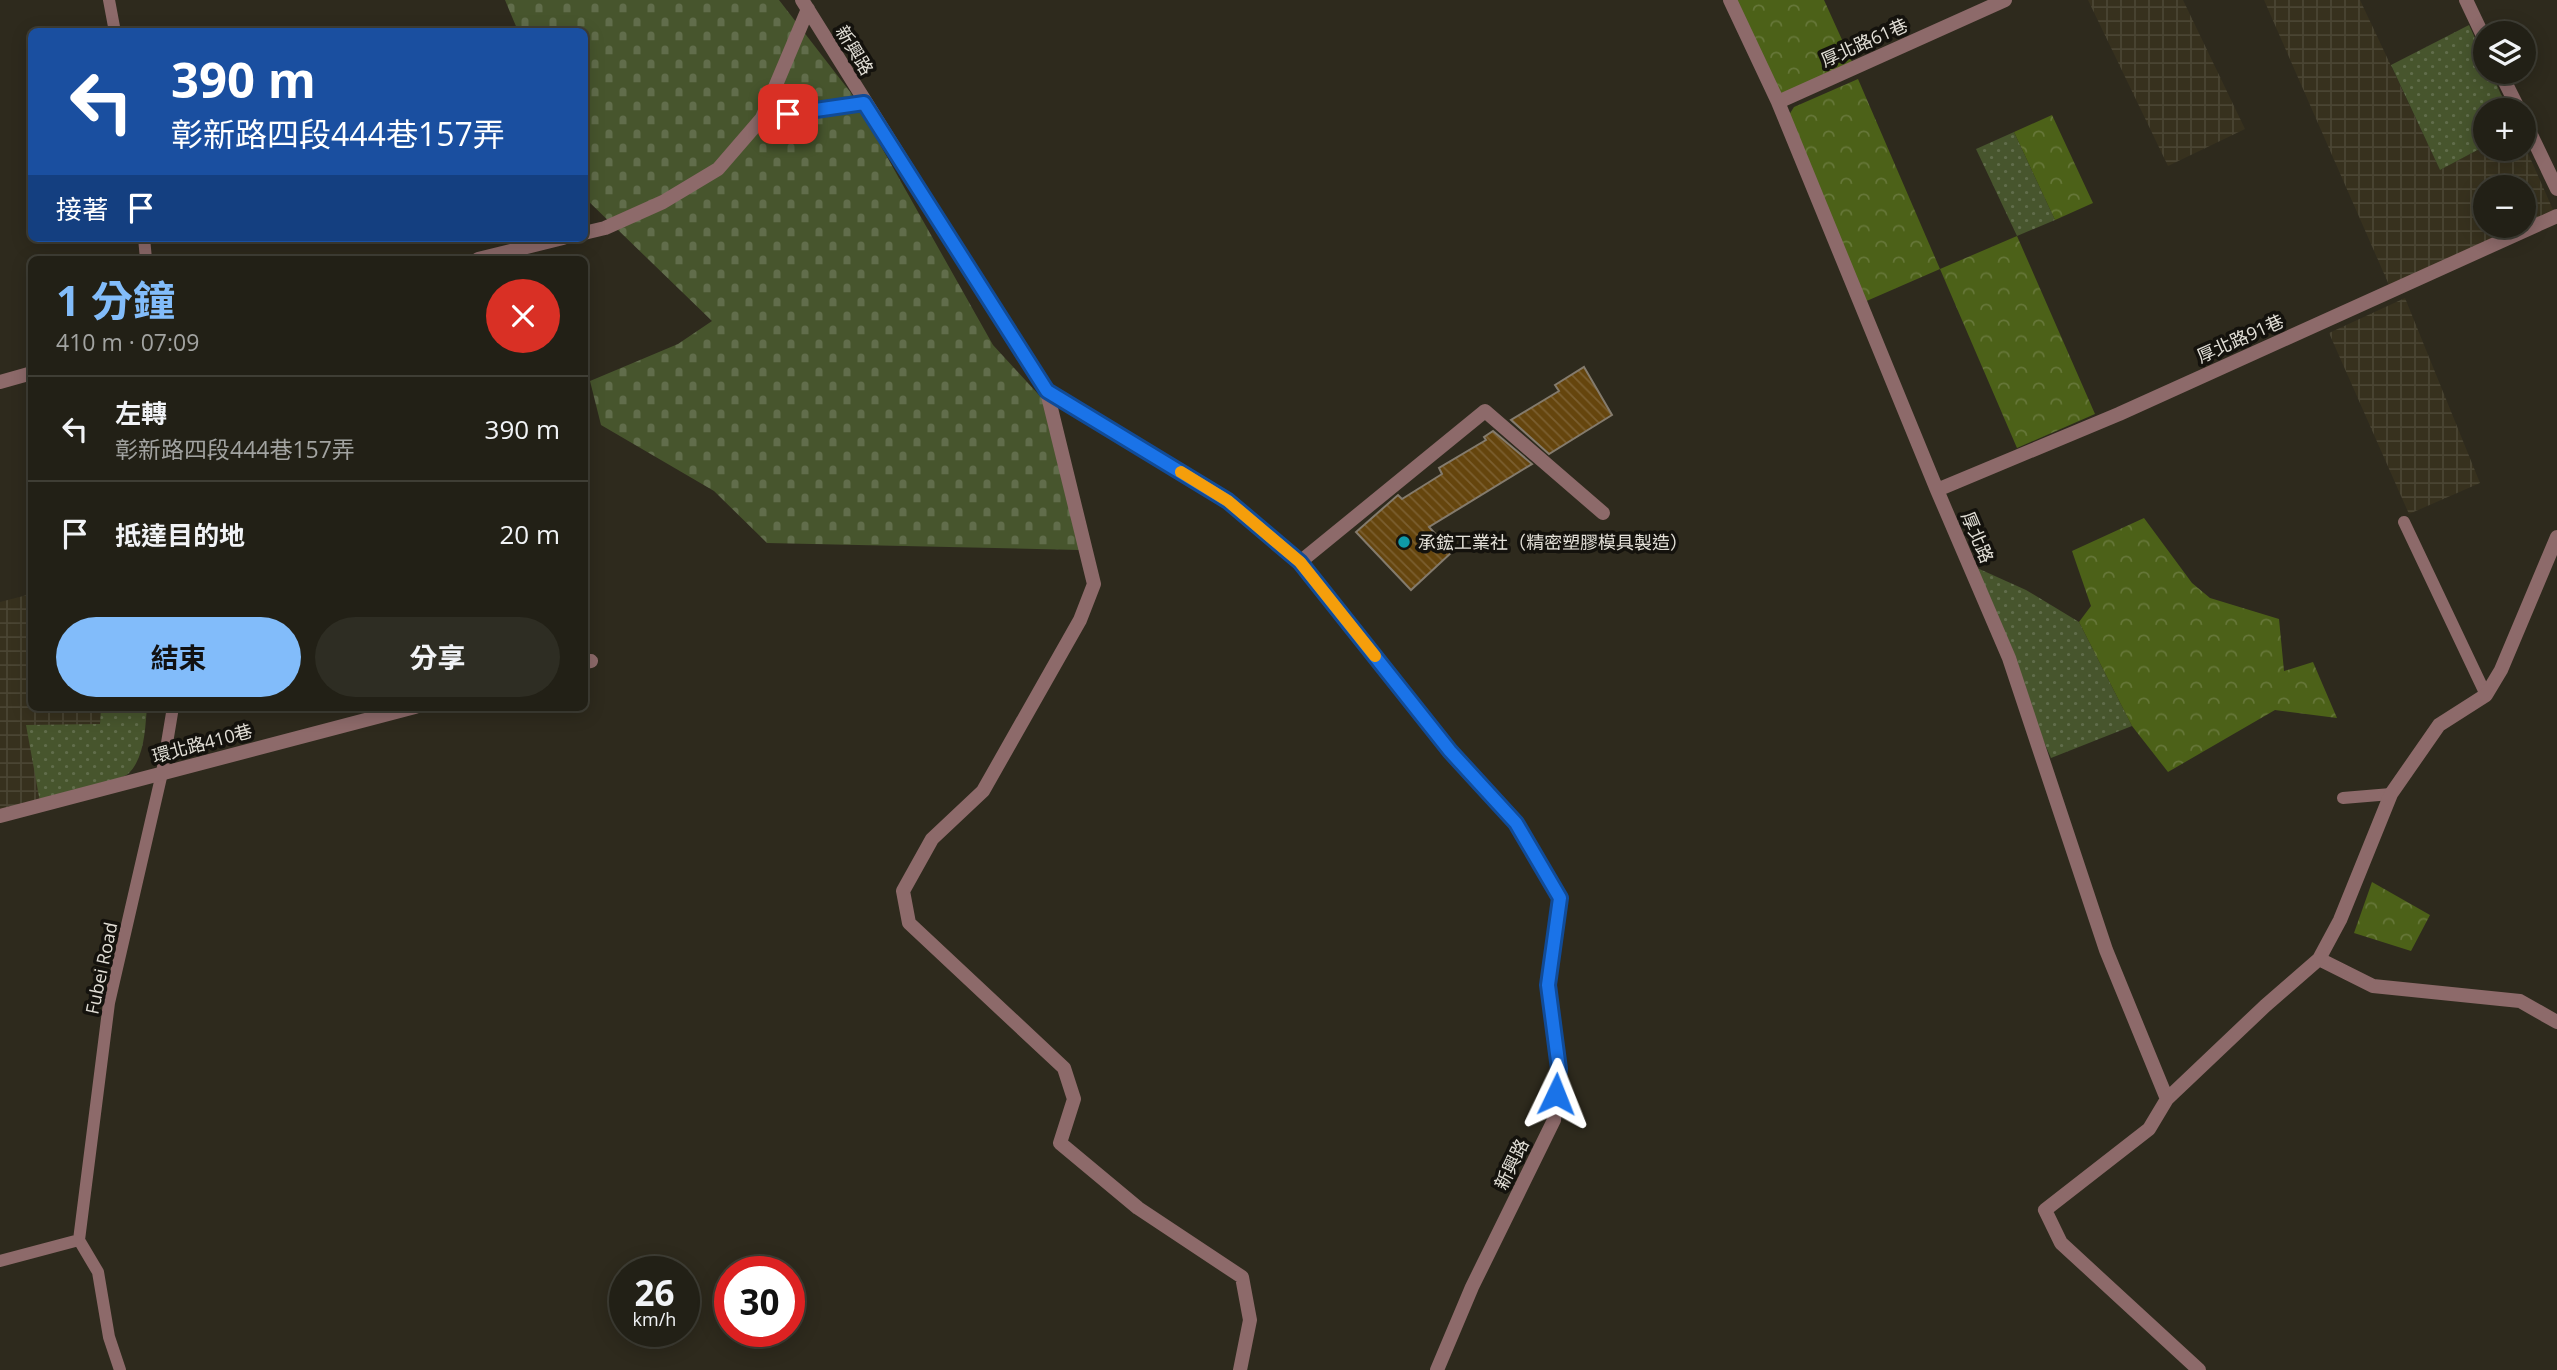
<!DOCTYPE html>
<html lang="zh-TW">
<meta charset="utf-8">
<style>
:root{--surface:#222016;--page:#2e2d23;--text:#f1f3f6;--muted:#a2a3a1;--line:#3f3e35;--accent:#82bcfa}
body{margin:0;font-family:"Open Sans","Noto Sans TC",sans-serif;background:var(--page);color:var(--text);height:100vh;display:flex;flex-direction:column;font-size:26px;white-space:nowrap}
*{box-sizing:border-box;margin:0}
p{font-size:23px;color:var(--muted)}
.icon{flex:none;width:38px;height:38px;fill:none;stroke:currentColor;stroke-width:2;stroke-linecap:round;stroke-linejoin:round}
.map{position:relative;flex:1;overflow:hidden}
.details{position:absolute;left:28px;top:256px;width:560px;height:455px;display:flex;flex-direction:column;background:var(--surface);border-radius:10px;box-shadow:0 4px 18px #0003,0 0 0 2px var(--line)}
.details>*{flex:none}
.hud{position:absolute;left:28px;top:28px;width:560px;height:214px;border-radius:10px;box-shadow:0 4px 18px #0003,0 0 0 2px var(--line);background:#1a4fa0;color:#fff;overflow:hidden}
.tools{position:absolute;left:2473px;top:21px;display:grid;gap:14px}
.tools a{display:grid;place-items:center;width:63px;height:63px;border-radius:50%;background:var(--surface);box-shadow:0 4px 18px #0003,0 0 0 2px var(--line);font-size:35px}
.speed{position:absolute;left:609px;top:1256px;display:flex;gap:14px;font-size:35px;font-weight:700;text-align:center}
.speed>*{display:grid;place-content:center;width:91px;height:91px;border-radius:50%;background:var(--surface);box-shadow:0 4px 18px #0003,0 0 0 2px var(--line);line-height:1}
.speed small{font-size:18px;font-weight:400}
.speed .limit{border:10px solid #d22;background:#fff;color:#111}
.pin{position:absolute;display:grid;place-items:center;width:60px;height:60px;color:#fff;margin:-30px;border-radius:14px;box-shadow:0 4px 10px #0006}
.me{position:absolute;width:77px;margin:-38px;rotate:2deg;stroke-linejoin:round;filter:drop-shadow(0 0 5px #0008)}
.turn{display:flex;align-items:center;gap:24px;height:147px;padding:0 28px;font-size:32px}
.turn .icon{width:91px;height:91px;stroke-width:2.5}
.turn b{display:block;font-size:49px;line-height:60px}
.then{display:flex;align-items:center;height:66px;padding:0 28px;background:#0003;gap:14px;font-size:26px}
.round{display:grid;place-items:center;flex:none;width:74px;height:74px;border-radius:37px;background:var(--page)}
.head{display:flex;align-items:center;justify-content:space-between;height:119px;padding:0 28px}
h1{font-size:42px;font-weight:700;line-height:52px;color:var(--accent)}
.cta{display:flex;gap:14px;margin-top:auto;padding:14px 28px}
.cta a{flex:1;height:80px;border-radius:42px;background:var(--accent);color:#111;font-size:28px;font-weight:700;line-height:80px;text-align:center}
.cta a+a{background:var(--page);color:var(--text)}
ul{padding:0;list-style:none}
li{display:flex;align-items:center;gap:21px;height:105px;padding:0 28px;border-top:2px solid var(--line)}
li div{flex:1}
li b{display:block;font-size:26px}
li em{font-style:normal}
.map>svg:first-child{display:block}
</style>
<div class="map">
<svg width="2557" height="1370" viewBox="0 0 2557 1370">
<defs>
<pattern id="industrial-grid" width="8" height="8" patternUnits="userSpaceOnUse" patternTransform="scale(1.75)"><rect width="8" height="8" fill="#37311e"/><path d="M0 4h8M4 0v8" fill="none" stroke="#4a4533"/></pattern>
<pattern id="grass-dots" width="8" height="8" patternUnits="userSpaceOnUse" patternTransform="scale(1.75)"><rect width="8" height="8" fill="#47552d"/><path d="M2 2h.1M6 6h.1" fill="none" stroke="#616d4b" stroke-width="1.8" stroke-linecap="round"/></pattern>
<pattern id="forest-crowns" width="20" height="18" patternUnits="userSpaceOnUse" patternTransform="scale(1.75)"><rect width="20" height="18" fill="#4c6118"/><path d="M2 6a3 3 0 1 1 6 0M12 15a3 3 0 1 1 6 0" fill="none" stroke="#667739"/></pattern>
<pattern id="cemetery-stones" width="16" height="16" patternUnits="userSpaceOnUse" patternTransform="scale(1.75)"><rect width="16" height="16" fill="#47552d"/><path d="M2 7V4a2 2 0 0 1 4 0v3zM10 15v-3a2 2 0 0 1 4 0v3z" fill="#616d4b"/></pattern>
<pattern id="building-back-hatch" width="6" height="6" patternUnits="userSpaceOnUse" patternTransform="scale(1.75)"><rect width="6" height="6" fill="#65450d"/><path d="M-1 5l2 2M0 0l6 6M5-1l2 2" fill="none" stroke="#7b5f30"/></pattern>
</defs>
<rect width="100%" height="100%" fill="#2e2a1d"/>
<!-- industrial -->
<path fill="url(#industrial-grid)" d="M2088 0H2183L2245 129 2168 166Z
M2264 0H2360L2440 170 2485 146V149H2524V144L2554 212 2524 226V187H2485V226H2523L2389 285Z
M2405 298 2480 483 2409 514 2329 333Z
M31 594 32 707H101L100 724 40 802 0 812V602Z"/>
<!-- grass -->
<path fill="url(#grass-dots)" d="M2469 25 2485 60V72H2491L2508 110H2485V146L2440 170 2391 65Z
M2014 132 2055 220 2017 236 1976 149Z
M1966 563 2026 590 2079 622 2132 726 2051 758Z
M101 707H147C145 728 145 758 128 774 121 780 54 798 40 802L26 725 100 724Z"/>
<!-- forest -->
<path fill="url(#forest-crowns)" d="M1731 0H1824L1853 64 1786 94 1778 93Z
M1858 79 1940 269 2017 236 2095 414 2017 448 1940 269 1862 303 1787 118 1794 107Z
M2052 115 2093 203 2055 220 2014 132Z
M2144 518 2192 583 2210 598 2279 619 2284 671 2313 662 2337 718 2275 710 2168 772 2132 726 2079 622 2091 606 2072 551Z
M2372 882 2430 915 2411 951 2354 933Z"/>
<!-- cemetery -->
<path fill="url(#cemetery-stones)" d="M505 0H779L851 93 993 345 1050 407 1080 550 767 543 714 491 601 425 590 381 678 344 712 321 585 198 584 32 518 31Z"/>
<!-- building -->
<path fill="url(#building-back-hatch)" stroke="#847b6d" stroke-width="2" d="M1584 367 1612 415 1549 454 1511 420 1559 391 1555 385Z
M1493 431 1532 464 1429 527 1452 552 1411 590 1356 532 1398 495 1402 499 1442 474 1439 468 1486 440 1484 437Z"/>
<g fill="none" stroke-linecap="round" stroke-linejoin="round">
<!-- lane -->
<path stroke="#8d6a6a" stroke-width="12" d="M109 0 115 32
M144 238 146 259
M2404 522 2486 695
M2343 798 2391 794
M79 1240 109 1003 162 773 173 707
M79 1240 98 1272 109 1337 120 1370
M0 1261 79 1240"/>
<!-- street -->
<path stroke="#8d6a6a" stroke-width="14" d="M802 0 1047 392 1228 501 1300 562 1450 751 1516 823 1561 898 1548 985 1559 1069 1554 1120 1472 1287 1437 1370
M1730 0 1778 102 1937 490 2009 658 2106 950 2167 1099
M2466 0 2485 40
M2500 72 2519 110
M1778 102 2005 0
M762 118 808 9
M2524 120 2557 189
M584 233 605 228 663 202 718 169 762 118 864 103
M478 259 563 238
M0 382 32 373
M1047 392 1094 584 1080 620 983 791 932 839 903 891 909 923 1064 1068 1074 1099 1060 1143 1138 1208 1242 1277 1250 1320 1240 1370
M1937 490 2119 414 2557 216
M1300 562 1485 411 1603 513
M584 662 591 661
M0 816 415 707
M2319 959 2373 986 2520 1001 2557 1022
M2199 1370 2061 1243 2045 1210 2149 1129 2167 1099 2265 1006 2319 959 2340 920 2391 794 2439 725 2486 695 2501 670 2557 537"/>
</g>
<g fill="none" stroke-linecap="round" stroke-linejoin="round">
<!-- route casing -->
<g stroke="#114b97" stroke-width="18">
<path id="route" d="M788 114 864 103 1047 391 1228 501 1300 562 1450 751 1516 823 1560 898 1548 985 1559 1069 1556 1094"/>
</g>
<!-- route -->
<use href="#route" stroke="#1a73e8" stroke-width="12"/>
<!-- slow -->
<path stroke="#f59e0b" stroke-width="12" d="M1181 472 1228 501 1300 562 1375 656"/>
</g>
<!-- markers -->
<circle fill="#0f9aa8" stroke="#14120d" stroke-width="2.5" cx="1404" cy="542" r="7"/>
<g text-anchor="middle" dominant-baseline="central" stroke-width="7" stroke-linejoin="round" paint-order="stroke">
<!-- street labels -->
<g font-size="18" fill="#e2dfd7" stroke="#14120d">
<text transform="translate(1864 42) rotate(-24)">厚北路61巷</text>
<text transform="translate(855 50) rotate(59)">新興路</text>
<text transform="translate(2240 338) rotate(-24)">厚北路91巷</text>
<text transform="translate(1978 537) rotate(67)">厚北路</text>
<text transform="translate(202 743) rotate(-15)">環北路410巷</text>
<text transform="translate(101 968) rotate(-78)">Fubei Road</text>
<text transform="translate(1511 1164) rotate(-64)">新興路</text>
</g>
<!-- poi labels -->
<g font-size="18" fill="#e2dfd7" stroke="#14120d" text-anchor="start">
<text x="1418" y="542">承鋐工業社（精密塑膠模具製造）</text>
</g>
</g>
</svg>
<div class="tools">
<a><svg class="icon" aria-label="layers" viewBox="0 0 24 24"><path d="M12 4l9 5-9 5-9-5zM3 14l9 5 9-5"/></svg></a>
<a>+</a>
<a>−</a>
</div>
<div class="speed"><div>26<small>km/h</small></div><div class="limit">30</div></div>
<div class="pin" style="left:788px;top:114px;background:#d93025"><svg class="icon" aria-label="arrive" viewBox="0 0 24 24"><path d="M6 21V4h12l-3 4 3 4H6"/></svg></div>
<svg class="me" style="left:1556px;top:1094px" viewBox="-20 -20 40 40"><path d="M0-17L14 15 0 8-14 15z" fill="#1a73e8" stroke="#fff" stroke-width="4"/></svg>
<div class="hud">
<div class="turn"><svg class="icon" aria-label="left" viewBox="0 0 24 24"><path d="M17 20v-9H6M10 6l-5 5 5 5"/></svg><div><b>390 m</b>彰新路四段444巷157弄</div></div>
<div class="then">接著<svg class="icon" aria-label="arrive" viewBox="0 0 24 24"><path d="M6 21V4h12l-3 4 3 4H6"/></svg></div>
</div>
<section class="details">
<div class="head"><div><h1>1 分鐘</h1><p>410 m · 07:09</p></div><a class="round" style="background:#d93025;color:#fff"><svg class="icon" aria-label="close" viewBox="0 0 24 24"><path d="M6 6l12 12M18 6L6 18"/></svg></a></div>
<ul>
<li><svg class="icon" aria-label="left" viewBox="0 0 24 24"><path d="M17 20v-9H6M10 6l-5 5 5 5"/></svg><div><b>左轉</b><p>彰新路四段444巷157弄</p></div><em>390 m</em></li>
<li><svg class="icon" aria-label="arrive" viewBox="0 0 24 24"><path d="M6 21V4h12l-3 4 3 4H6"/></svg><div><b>抵達目的地</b></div><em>20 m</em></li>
</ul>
<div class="cta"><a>結束</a><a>分享</a></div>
</section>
</div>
